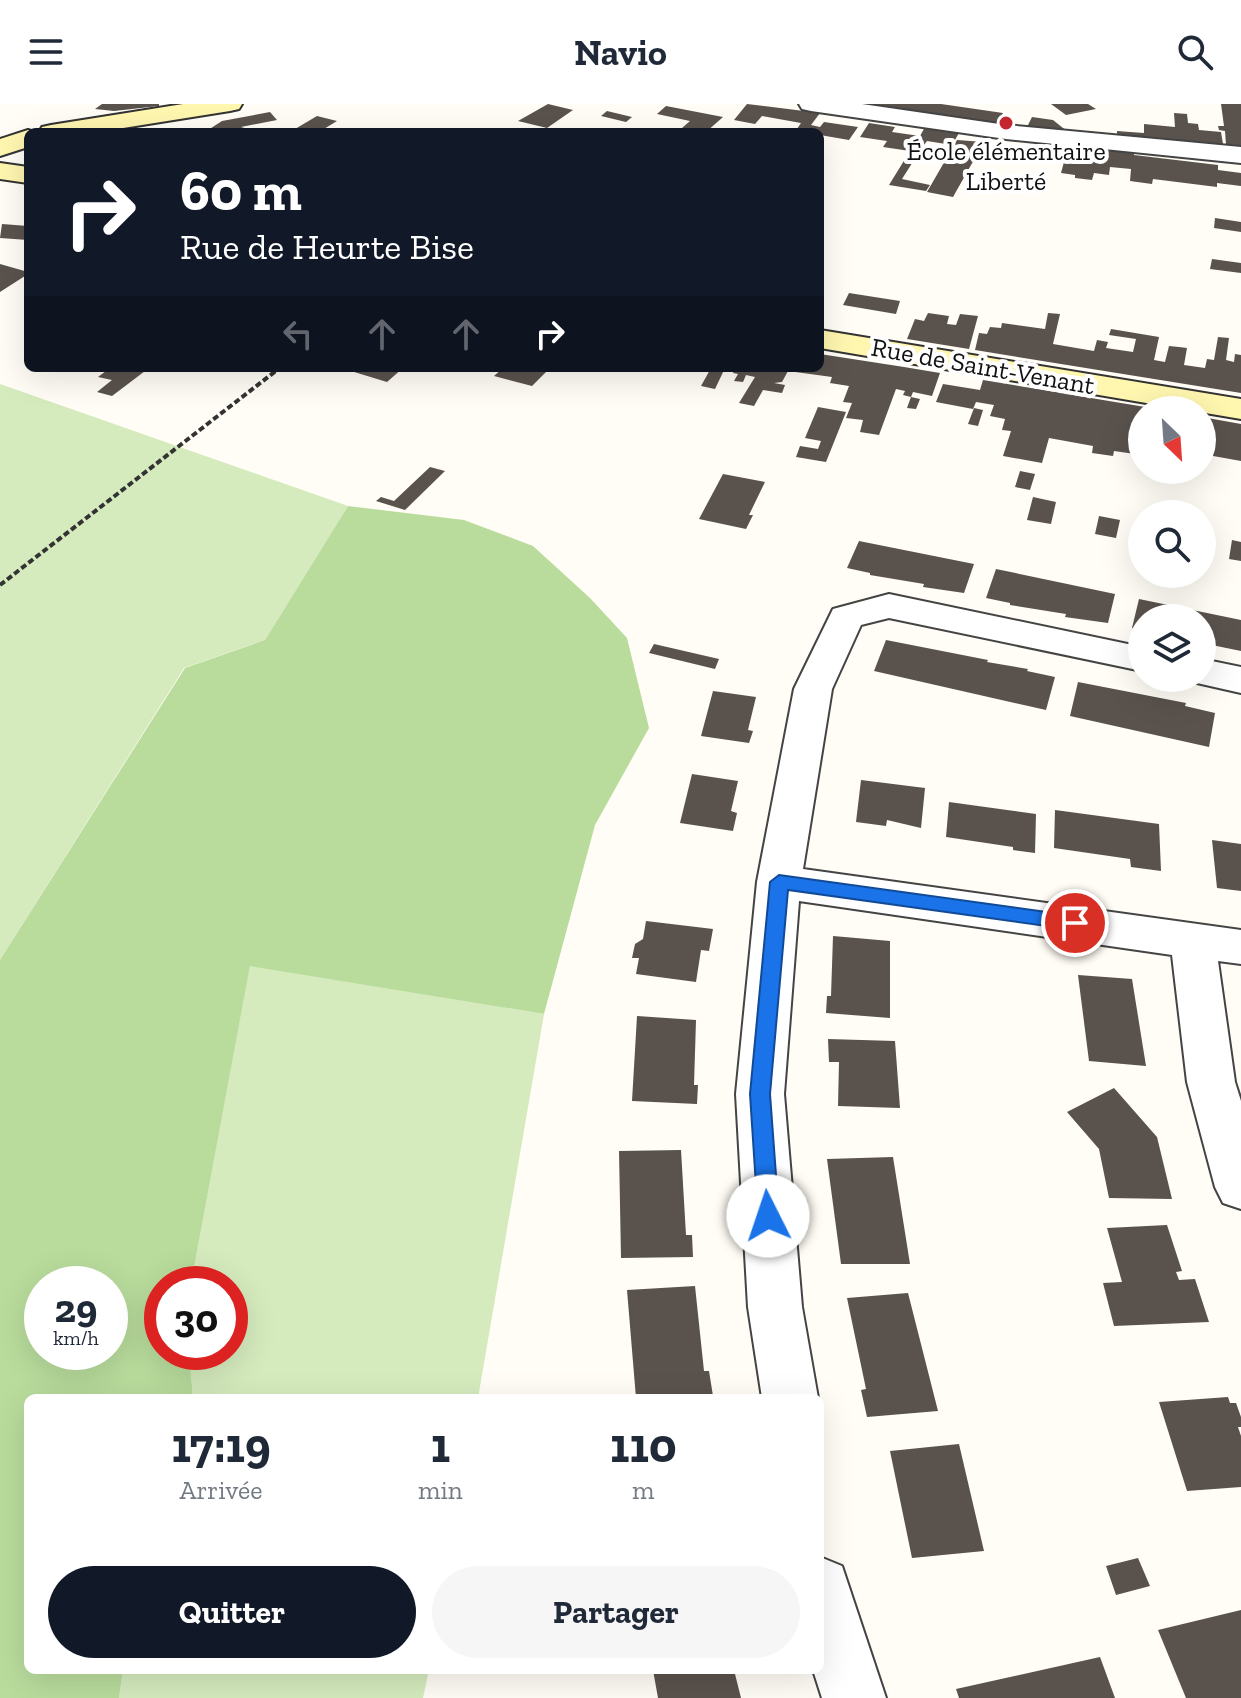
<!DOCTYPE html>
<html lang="fr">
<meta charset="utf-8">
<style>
:root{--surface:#fff;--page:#f6f6f7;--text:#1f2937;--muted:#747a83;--accent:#111827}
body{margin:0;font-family:"Zilla Slab",serif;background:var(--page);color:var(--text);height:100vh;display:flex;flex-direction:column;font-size:30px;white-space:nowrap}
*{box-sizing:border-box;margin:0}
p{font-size:26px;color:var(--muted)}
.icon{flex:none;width:44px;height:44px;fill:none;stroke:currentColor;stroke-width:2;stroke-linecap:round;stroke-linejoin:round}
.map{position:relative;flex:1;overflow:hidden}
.sheet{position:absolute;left:24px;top:1290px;width:800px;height:280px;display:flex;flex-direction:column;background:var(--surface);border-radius:12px;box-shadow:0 8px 32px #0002}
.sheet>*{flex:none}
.guide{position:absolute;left:24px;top:24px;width:800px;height:244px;border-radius:12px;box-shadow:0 8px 32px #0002;background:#111827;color:#fff;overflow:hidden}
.needle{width:52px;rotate:155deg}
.tools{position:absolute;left:1128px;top:292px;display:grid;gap:16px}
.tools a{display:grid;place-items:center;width:88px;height:88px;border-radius:50%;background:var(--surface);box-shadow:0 8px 32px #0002;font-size:40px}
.speed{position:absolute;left:24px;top:1162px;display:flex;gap:16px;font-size:40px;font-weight:700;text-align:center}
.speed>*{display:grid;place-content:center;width:104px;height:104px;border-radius:50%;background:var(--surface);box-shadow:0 8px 32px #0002;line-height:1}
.speed small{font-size:20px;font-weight:400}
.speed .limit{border:12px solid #d22;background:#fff;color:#111}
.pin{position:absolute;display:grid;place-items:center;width:68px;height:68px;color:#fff;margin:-34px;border:4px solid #fff;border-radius:50%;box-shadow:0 2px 8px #0007}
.me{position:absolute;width:88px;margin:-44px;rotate:356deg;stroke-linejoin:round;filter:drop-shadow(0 0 6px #0008)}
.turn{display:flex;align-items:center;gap:28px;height:168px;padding:0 24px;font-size:36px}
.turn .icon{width:104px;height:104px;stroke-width:2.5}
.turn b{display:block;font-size:56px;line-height:68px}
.lanes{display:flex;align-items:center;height:76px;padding:0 24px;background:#0003;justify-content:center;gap:40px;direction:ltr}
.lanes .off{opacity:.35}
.eta{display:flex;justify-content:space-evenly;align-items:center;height:136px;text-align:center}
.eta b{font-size:48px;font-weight:800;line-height:56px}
.cta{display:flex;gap:16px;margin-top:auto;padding:16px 24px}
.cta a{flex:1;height:92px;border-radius:48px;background:var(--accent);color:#fff;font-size:32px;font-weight:800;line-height:92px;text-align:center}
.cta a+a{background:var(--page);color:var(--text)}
header{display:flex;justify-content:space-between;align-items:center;height:104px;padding:0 24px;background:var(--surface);font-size:36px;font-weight:800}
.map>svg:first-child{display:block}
</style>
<header><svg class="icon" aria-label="menu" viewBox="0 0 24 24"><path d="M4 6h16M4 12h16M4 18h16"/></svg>Navio<svg class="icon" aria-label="search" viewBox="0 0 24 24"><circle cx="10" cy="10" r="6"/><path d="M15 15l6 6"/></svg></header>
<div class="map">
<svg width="1241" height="1594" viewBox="0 0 1241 1594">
<rect width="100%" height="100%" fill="#fffdf5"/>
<!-- green -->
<path fill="#d5ebbd" d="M0 280 348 402 265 536 184 564 0 856Z
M250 861 544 910 478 1294H193L189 1248H230V1180H191Z
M123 1566H429L423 1594H119Z"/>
<!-- forest -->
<path fill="#b9dc9c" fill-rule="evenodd" d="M348 402 464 416 533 442 590 494 627 534 649 624 595 721 544 910 250 862 191 1180H162V1248H189L193 1294H28V1566H123L119 1594H0V856L185 564 265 536ZM42 1180H110V1248H42Z"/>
<!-- building -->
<path fill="#5a524d" d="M102 0H159V2L114 7 95 5Z
M548 0 573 6 547 24 518 17Z
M747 0 820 9 811 21 820 23 824 18 858 23 849 36 820 31V28H795L801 19 762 12 755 20 734 16Z
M867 0H941L1003 9 997 21Z
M1051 0H1088L1096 5 1066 11Z
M1221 0H1241V42L1226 41 1225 27 1219 26 1218 22H1224Z
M666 2 723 13 706 28H698L682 24 690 17 657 10Z
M607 7 632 13 626 18 601 12Z
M270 8 277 16 241 23 258 28H205L222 17Z
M1174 9 1187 10 1188 19 1198 20 1199 26 1221 28 1223 40 1144 34V38L1117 35V27L1144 29V20L1175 23Z
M317 12 337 17 319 28H290Z
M1032 13 1053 16 1073 32 1026 25Z
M869 19 895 23 892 28 920 32 925 23 959 29 952 41 927 37 921 45 947 50 943 57 916 53 902 75 930 81 926 87 889 81 910 47 883 43 887 37 860 33Z
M957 36 984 38 953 93 927 88Z
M1038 41 1096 47V43L1134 47V51L1218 61V66L1241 69V82L1217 79V83L1153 75 1152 80 1130 77 1131 65 1110 63 1109 71 1094 69 1092 76 1075 74V71L1061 69 1064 58 1035 55Z
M1215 114 1241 118V128L1214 124Z
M2 120 28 122V136L0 134Z
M1212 155 1241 159V169L1210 165Z
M0 160 28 168V170L0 188Z
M849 189 868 192 900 197 896 210 843 201Z
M928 209 949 212 947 220 956 221 960 210 978 212 969 245 907 235 915 215 924 217Z
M1048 209 1060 210 1053 240 1094 247 1097 236 1108 238 1106 244 1133 248 1136 235 1109 231 1111 225 1159 233 1154 256 1165 258 1169 242 1179 243 1187 244 1184 261 1205 264 1207 255 1214 256 1218 233 1229 234 1226 256 1234 258 1235 250 1241 251V289L975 246 979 229 987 230 990 223 1001 224 1002 219 1045 225Z
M820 250 904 263 940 269 932 292 913 288 911 293 920 295 916 305 907 304 911 293 903 291 905 287 896 285 879 331 860 328 863 316 846 314 852 299 843 298 849 282 830 279 832 273 788 267 782 278 774 279 785 281 782 289 763 286 754 302 739 299 755 273 746 271 743 278 734 277 738 270 733 269 735 264H820Z
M110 264H149L112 292 97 288 112 276 98 273Z
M341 264H403L387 278Z
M503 264H550L532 282 494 272Z
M711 264H725L715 285 701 282Z
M983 276 1145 303 1152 306H1142V340L1137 339 1135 350 1114 347 1113 352 1092 349 1093 342 1049 334 1042 359 1003 352 1011 327 1002 326 1005 315 990 312 994 301 976 298 973 305 936 298 943 280 980 286Z
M818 303 846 308 826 358 796 353 800 342 818 345 821 337 805 334Z
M974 304 983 306 978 322 968 320Z
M1202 313 1241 320V357L1202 350Z
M430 363 445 367 405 406 376 397 381 393 394 397Z
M1020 367 1035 370 1030 386 1015 383Z
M723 370 765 378 749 411H753L746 425 699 415Z
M1033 393 1056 398 1051 420 1027 416Z
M1099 412 1120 416 1116 434 1095 430Z
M1232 436 1241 438V457L1229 455Z
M859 437 974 460 964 489 923 483 924 480 870 471V469L847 464Z
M996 465 1115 490 1108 519 1065 513 1066 510 1010 501V499L986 494Z
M1139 495 1241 516V547L1202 539V514H1142V527L1132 524Z
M886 536 988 556 987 558 1028 565 1027 567 1055 573 1046 606 874 567Z
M654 540 719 555 715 565 649 549Z
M1078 578 1186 599 1185 602 1215 609 1209 643 1070 612Z
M713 587 756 593 748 626 753 627 749 639 701 632Z
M692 670 738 677 731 707 737 709 733 727 680 719Z
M861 676 925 684 921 724 887 716 886 722 856 718Z
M949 698 1036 710 1035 749 1013 746V743L946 733Z
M1055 706 1159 720 1161 767 1131 763 1130 755 1054 744Z
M1212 736 1241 740V787L1217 784Z
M646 817 713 825 709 847 701 846 696 878 636 870 639 854H632L635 840 643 835Z
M833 832 890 837V914L826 909 827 892H831Z
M1078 871 1132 875 1146 962 1089 957Z
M637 912 696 916 694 981H698L697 1000 632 997Z
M828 935 895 937 900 1004 838 1002 839 958H829Z
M1114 984 1157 1033 1172 1095 1109 1094 1099 1045 1067 1008Z
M681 1046 686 1131H692L693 1153 621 1154 619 1047Z
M893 1053 910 1160H841L827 1055Z
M1167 1121 1182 1167 1176 1168 1179 1176 1195 1175 1209 1218 1114 1222 1103 1179 1122 1178 1107 1124Z
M695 1182 704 1267H709L713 1292 636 1294 627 1186Z
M908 1189 938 1307 867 1313 861 1286 866 1285 847 1194Z
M1228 1293 1230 1299H1236L1241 1313V1323H1238L1241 1332V1383L1187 1387 1159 1298Z
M959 1340 984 1447 912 1454 890 1347Z
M1138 1454 1150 1482 1116 1491 1106 1462Z
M1241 1506V1594H1186L1158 1526Z
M1100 1553 1115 1594H959L956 1585Z
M653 1566H734L741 1594H658Z"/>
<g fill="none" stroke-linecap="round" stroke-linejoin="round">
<!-- minor casing -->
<g stroke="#444" stroke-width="4">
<path id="minor" d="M799 0H862L1006 21 1241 43V59L1006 35 811 7 802 5Z
M889 490 1142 543V567L889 514 861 521 832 585 803 765 1241 826V860L1218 857 1235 978 1241 997V1105L1223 1099 1215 1083 1187 978 1172 851 799 797 784 990 802 1203 818 1294H762L748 1203 736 990 757 778 794 585 833 505Z
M1202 555 1241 563V589L1188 577 1187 574H1202Z
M820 1453 842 1462 886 1594H822L813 1566H820Z"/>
</g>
<!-- secondary casing -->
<g stroke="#333" stroke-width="4">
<path id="secondary" d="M183 0H242L239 5 230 7 98 28H39L42 23 51 21Z
M28 26 34 28H28V43L0 52V35Z
M0 59 28 63V79L0 75Z
M820 226 1241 295V315L820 244Z"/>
</g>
<!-- path-far1 -->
<path stroke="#333" stroke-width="3" stroke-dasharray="5 2" stroke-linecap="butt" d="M274 268 280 264"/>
<!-- path -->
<path stroke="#333" stroke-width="4" stroke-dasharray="6 3" stroke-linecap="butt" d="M0 481 277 266"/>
<!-- minor -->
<use href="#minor" fill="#fff" fill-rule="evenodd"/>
<!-- secondary -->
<use href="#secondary" fill="#fff6b0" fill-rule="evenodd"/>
</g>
<!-- route -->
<path fill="#1a73e8" stroke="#114b97" stroke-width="2" d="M779 771 1075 812 1084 819 1075 826 788 786 770 990 779 1112 776 1118 768 1121 761 1118 758 1112 750 990 770 778Z"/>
<!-- markers -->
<circle fill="#c4262e" stroke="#fff" stroke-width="3" cx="1006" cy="19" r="8"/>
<g text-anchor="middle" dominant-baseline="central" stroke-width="8" stroke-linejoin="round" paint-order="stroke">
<!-- far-poi labels -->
<g font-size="26" fill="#111" stroke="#fff">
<text x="1006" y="47">École élémentaire<tspan x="1006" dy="30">Liberté</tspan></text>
</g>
<!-- far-street labels -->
<g font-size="26" fill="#111" stroke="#fff">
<text transform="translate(983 262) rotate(10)">Rue de Saint-Venant</text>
</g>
</g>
</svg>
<div class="tools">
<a><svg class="needle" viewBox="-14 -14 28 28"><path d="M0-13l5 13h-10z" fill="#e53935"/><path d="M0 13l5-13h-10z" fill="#747a83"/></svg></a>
<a><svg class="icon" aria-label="search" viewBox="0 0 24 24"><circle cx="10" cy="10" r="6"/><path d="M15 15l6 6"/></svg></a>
<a><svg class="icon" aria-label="layers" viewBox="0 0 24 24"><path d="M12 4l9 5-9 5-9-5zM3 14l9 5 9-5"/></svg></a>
</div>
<div class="speed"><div>29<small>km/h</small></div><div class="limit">30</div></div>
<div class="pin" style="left:1075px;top:819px;background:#d93025"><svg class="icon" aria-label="arrive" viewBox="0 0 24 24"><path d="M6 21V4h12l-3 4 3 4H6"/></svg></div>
<svg class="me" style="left:768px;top:1112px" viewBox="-20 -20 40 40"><circle r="19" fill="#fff"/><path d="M0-13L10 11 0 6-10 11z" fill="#1a73e8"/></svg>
<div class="guide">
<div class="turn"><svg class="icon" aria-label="right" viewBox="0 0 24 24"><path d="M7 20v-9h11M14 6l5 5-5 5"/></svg><div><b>60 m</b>Rue de Heurte Bise</div></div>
<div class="lanes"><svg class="icon off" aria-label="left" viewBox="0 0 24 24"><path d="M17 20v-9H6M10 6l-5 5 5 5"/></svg><svg class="icon off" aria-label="ahead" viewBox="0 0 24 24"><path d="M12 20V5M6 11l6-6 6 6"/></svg><svg class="icon off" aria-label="ahead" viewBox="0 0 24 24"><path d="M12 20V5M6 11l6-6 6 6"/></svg><svg class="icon" aria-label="right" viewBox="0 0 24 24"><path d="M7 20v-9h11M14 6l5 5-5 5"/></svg></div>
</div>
<section class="sheet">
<div class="eta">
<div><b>17:19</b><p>Arrivée</p></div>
<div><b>1</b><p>min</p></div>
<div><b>110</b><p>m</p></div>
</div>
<div class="cta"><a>Quitter</a><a>Partager</a></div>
</section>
</div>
